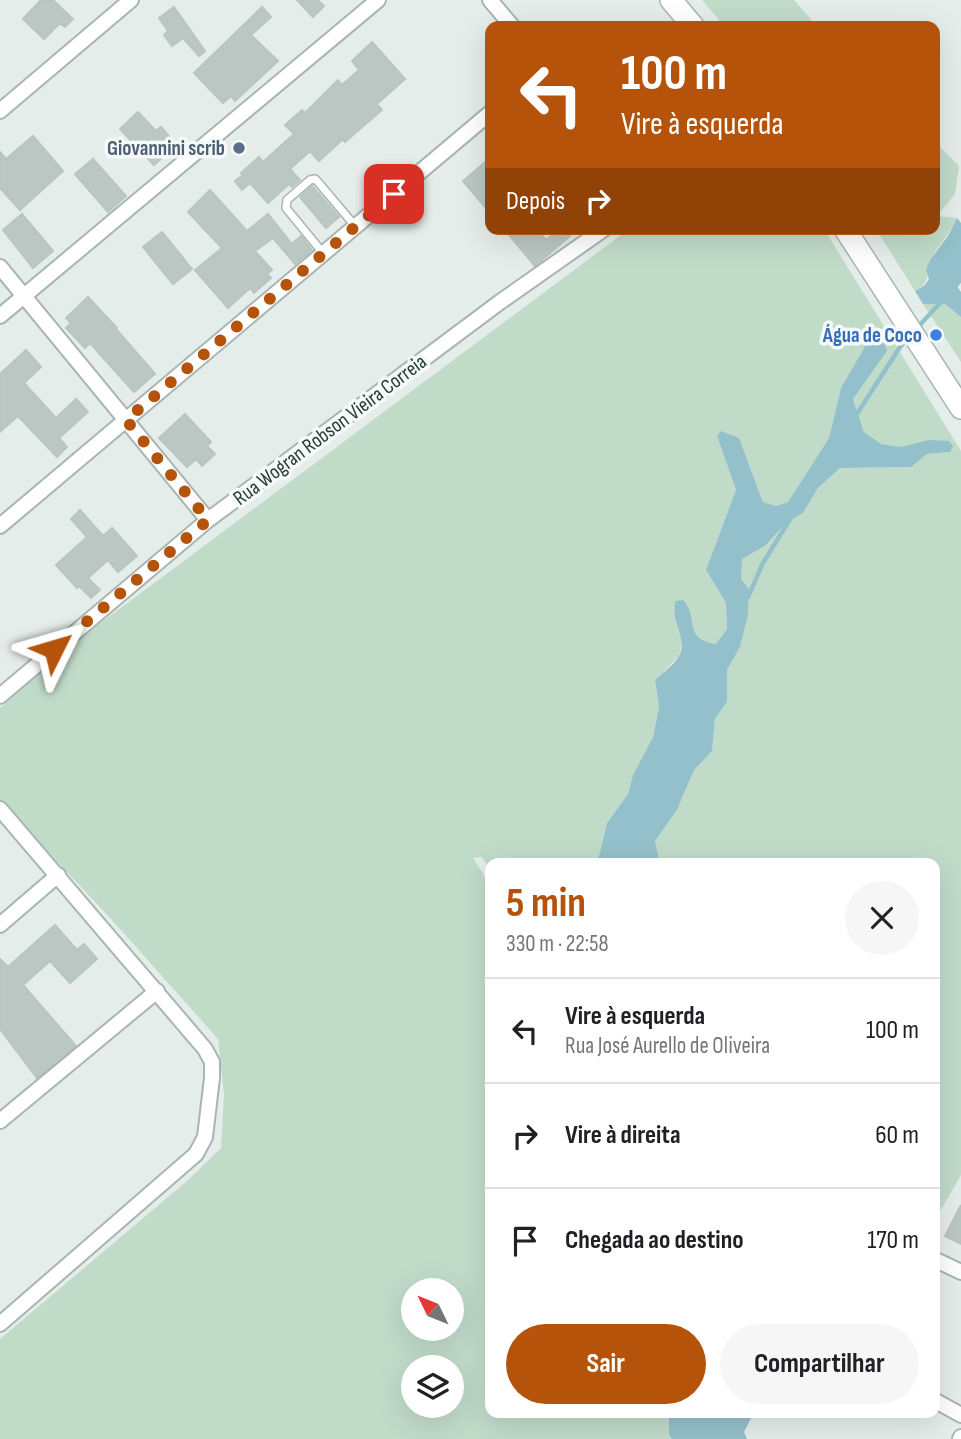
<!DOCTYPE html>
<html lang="pt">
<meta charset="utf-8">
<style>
:root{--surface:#fff;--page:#f6f6f6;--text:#202124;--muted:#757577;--line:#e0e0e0;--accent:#b45309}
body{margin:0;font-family:"Sofia Sans Condensed",sans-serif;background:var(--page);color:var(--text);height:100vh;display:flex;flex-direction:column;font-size:26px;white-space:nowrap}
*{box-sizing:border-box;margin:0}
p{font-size:23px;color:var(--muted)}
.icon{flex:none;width:38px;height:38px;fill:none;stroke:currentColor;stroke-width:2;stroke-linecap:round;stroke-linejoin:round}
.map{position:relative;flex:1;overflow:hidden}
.drawer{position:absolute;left:485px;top:858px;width:455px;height:560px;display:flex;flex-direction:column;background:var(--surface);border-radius:14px;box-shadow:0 7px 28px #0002}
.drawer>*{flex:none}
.guide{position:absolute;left:485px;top:21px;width:455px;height:214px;border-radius:14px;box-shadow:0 7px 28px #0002;background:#b45309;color:#fff;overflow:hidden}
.needle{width:46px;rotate:313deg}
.fabs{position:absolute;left:401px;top:1278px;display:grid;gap:14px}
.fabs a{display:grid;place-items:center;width:63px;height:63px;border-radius:50%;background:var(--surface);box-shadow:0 7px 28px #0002;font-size:35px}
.pin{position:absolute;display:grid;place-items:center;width:60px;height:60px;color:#fff;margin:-30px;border-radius:14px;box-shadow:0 4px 10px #0006}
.me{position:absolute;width:77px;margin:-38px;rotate:50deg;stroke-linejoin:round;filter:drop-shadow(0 0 5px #0008)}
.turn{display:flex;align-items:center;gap:24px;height:147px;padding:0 21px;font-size:32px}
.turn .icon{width:91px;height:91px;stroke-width:2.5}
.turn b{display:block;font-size:49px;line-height:60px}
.then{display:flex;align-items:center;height:66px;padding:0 21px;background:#0003;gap:14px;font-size:26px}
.round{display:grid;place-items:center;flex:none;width:74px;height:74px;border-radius:37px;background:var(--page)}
.overview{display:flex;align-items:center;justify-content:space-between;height:119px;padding:0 21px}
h1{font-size:42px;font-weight:700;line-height:52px;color:var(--accent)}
.cta{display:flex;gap:14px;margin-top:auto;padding:14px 21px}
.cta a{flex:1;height:80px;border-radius:42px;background:var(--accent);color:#fff;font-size:28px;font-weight:700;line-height:80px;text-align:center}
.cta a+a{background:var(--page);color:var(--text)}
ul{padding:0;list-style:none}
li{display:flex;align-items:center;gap:21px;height:105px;padding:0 21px;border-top:2px solid var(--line)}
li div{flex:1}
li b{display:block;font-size:26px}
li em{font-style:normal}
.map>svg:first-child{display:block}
</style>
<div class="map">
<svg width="961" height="1439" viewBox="0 0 961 1439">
<rect width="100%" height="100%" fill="#e5edea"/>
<!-- green -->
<path fill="#c1dbc9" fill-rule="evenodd" d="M702 0H794L817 26H724Z
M935 142 959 166 955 194 937 216 957 218C950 233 940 244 932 257 923 272 935 279 915 291L876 229H934Z
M629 229H824L961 451V1175L935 1220 934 863H660L655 841 677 810 694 770 712 751 715 719 727 702V670L740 647 748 615 749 590 741 579 742 559 765 546 786 523 803 513 818 488 840 468 910 467 927 454 950 452 928 440 901 447 881 444 864 432 853 399 886 352 841 388 829 438 788 502 776 506 763 502 739 438 717 436 736 490 706 570 726 603 727 629 716 644C690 640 692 627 688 605L673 607 682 641 679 656 655 680 659 707 653 737 633 775 628 794 607 823 599 856 594 863H490V870L482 857 473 858 490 885V1412H669V1435L672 1439H0V1339L187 1181 221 1148 224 1094 218 1039 112 920 0 801V708L51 660ZM413 1290H452V1328H413ZM413 1367H452V1405H413Z
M923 304H945L961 317V362Z"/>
<!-- water -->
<path fill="#94c0cb" d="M957 218 961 223V276L957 286 961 292V317L945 304H923L915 291 925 285 929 279 926 270 930 260 948 236Z
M881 334 887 351 853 399 864 432 881 444 901 447 928 440 949 441 953 446 950 452 927 454 911 467 840 468 818 488 803 513 786 523 765 546 742 559 741 579 749 589 748 615 740 647 727 670V702L715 719 712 751 694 770 677 810 655 841 660 863H594L599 856 607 823 628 794 633 775 653 737 659 707 655 680C662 673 675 664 679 656 689 638 668 618 676 601L683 600C700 617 681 638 716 644L727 629 726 603 706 570 736 490 717 436 721 431 739 438 763 502 776 506 788 502 829 438 841 388 870 338Z
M669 1412H754L744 1432 747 1439H672L669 1435Z"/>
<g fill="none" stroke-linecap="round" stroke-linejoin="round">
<!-- stream -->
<path stroke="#94c0cb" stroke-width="4.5" d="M955 287 961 279
M917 328 942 301
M855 417 900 347 909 337
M748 597 763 563 792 516"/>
</g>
<!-- building -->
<path fill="#bbc7c3" stroke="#b8c6c1" stroke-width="2" d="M41 0H53L73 19 65 27 60 23 44 39 23 19Z
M297 0H318L324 6 313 17Z
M174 7 205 51 199 56 183 38 172 46 164 35 168 31 159 18Z
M262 7 271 17 251 35 278 61 235 101 231 96 223 103 194 73Z
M372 42 405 79 377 104 382 110 345 142 343 139 319 161 310 151 290 169 300 180 292 187 289 184 268 203 250 183 242 190 235 181 243 175 241 173 259 157 263 162 294 134 285 125 302 110 305 113 338 80 342 85 359 70 352 61Z
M138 112 156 131 161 127 173 141 163 151 166 154 154 165 120 129Z
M33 136 63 171 20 210 0 188V152L6 159Z
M490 158V213L463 181Z
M93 159 126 196 108 212 75 174Z
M312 186 339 217 326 228 300 197Z
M210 190 247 231 268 214 292 244 301 236 312 250 295 264 273 238 255 251 272 270 267 274 271 278 254 293 250 288 228 308 195 270 222 248 188 212Z
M22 214 53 251 33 268 3 230Z
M504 229H537L546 240 559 229H564L570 236 535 266Z
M162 232 192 269 173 284 143 247Z
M88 297 117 328 116 329 155 374 134 392 90 343 85 348 66 328 71 323 66 318Z
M26 350 41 367 24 383 56 418 76 399 88 412 59 438 67 447 57 457 18 416 0 432V374Z
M185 414 211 442 207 446 215 454 202 466 196 459 187 467 159 438Z
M80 510 103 536 112 528 137 556 118 572 108 560 88 578 100 590 91 598 79 586 77 588 56 565 87 537 71 519Z
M55 925 77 950 84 944 97 959 70 983 50 961 23 985 76 1046 37 1078 0 1029V959L8 967Z
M961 1205V1244L945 1236Z"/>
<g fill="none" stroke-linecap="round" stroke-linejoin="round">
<!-- lane casing -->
<g stroke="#a8b5b1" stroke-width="10">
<path id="lane" d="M323 253 286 208 287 200 310 180 315 179 318 182 356 227"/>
</g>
<!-- street casing -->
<g stroke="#a8b5b1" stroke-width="18">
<path id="street" d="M490 0 512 26
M0 111 131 0
M0 267 208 520
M0 316 378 0
M0 526 490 113
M0 696 208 520 500 302 604 229
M0 809 205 1049 212 1062V1078L205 1137 196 1154 0 1324
M0 925 58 875
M0 1121 157 991
M936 1260 961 1272
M934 1400 961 1415
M960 1439 961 1437"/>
</g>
<!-- secondary casing -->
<g stroke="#a5b7b2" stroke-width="24">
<path id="secondary" d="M671 0 693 26
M845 229 961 408"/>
</g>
<!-- lane -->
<use href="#lane" stroke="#fff" stroke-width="7"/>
<!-- street -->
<use href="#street" stroke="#fff" stroke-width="14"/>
<!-- secondary -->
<use href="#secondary" stroke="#fff" stroke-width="21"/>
</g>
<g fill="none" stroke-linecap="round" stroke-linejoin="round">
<!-- route -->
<path stroke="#b45309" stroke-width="12" stroke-dasharray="0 21.6" d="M54 649 208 520 126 420 394 194"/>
</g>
<!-- markers -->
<circle fill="#5c6f8a" stroke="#f5f9f8" stroke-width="2.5" cx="239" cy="148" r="7"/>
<circle fill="#3f7fe0" stroke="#f5f9f8" stroke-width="2.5" cx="936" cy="335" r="7"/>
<g text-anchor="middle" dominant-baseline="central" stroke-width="7" stroke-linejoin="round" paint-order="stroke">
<!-- service labels -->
<g font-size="21" font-weight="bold" fill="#4e5e75" stroke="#f5f9f8" text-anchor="end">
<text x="225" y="148">Giovannini scrib</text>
</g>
<!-- shop labels -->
<g font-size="21" font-weight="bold" fill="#366cbe" stroke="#f5f9f8" text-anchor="end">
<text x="922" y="335">Água de Coco</text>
</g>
<!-- street labels -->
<g font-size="21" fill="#263d38" stroke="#f5f9f8">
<text transform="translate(330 430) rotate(-37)">Rua Wogran Robson Vieira Correia</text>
</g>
</g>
</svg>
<div class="fabs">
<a><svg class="needle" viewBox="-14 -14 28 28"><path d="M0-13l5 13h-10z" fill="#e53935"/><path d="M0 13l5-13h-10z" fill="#757577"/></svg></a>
<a><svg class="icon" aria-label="layers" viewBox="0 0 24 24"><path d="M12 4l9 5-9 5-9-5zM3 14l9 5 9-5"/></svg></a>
</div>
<div class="pin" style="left:394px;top:194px;background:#d93025"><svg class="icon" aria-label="arrive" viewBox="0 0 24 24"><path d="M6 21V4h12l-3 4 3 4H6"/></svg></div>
<svg class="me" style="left:54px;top:649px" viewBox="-20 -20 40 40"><path d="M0-17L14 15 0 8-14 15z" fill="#b45309" stroke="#fff" stroke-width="4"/></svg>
<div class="guide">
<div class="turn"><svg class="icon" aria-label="left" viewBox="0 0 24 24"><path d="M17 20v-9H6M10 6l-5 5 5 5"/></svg><div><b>100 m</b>Vire à esquerda</div></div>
<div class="then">Depois<svg class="icon" aria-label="right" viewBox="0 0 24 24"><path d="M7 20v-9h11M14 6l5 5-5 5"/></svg></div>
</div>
<section class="drawer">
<div class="overview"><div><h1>5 min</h1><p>330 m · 22:58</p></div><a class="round"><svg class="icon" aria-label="close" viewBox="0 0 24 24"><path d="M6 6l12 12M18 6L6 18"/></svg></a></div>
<ul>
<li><svg class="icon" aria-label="left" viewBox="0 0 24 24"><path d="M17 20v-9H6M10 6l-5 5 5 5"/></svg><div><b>Vire à esquerda</b><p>Rua José Aurello de Oliveira</p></div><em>100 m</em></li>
<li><svg class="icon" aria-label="right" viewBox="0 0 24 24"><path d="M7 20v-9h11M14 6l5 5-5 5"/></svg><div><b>Vire à direita</b></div><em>60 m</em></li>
<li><svg class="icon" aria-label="arrive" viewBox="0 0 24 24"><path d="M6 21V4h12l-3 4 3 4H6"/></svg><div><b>Chegada ao destino</b></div><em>170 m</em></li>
</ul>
<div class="cta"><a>Sair</a><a>Compartilhar</a></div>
</section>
</div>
